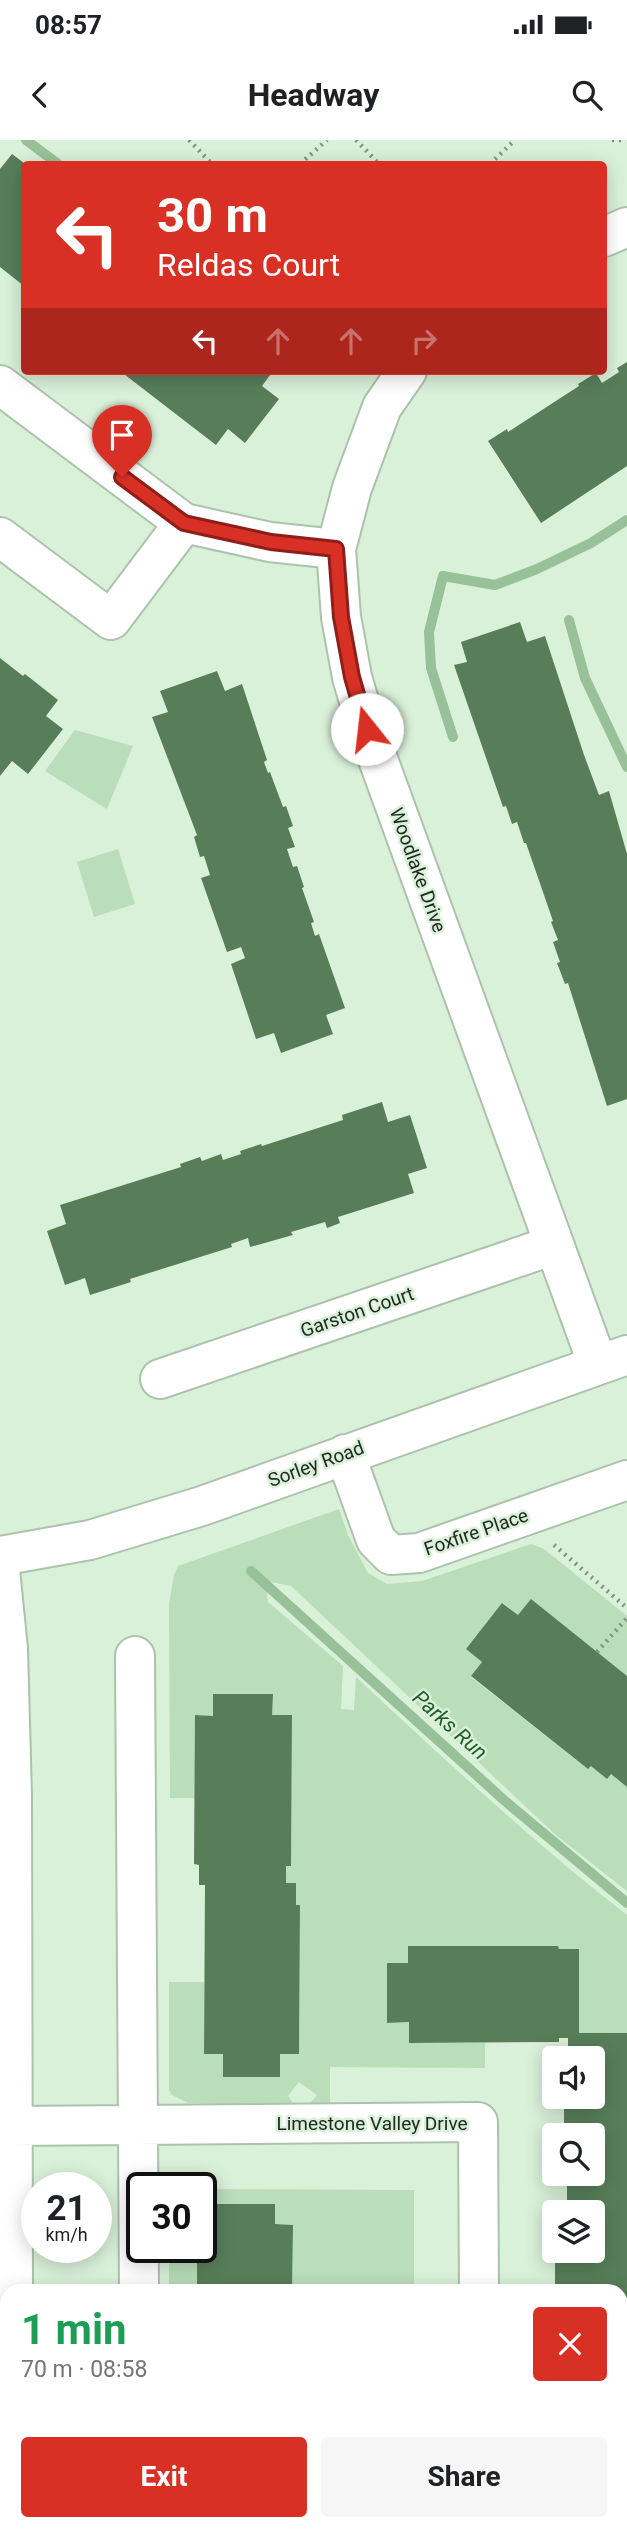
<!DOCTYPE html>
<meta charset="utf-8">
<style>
:root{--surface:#fff;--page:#f6f6f6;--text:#202124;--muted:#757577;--accent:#d93025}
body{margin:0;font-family:Roboto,sans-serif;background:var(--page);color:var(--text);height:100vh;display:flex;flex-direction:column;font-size:26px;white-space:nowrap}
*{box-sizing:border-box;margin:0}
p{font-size:23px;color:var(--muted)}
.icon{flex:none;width:38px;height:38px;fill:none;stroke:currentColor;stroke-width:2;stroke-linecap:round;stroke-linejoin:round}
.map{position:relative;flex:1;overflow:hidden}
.drawer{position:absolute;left:0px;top:2144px;width:628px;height:247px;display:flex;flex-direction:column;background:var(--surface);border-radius:21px 21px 0 0;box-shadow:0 4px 18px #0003}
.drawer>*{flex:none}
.banner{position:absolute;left:21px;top:21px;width:586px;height:214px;border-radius:7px;box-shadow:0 4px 18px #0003;background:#d93025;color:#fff;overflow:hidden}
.buttons{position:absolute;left:542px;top:1906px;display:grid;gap:14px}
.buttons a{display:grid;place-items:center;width:63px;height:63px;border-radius:7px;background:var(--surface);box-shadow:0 4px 18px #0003;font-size:35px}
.speed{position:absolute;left:21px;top:2032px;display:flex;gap:14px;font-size:35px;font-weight:700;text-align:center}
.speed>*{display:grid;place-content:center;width:91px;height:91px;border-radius:50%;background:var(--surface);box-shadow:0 4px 18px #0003;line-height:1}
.speed small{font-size:18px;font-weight:400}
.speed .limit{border:4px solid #111;border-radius:10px;background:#fff;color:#111}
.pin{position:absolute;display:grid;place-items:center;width:60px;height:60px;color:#fff;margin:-72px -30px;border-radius:50% 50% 50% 0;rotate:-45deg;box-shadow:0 0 7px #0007}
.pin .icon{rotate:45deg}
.me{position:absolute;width:77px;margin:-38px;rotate:344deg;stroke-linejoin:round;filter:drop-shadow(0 0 5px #0008)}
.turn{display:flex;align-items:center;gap:24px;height:147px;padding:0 21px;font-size:32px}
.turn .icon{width:91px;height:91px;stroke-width:2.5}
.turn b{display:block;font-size:49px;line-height:60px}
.lanes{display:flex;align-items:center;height:66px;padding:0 21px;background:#0003;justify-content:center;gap:35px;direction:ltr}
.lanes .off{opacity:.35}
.round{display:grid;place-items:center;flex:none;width:74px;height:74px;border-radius:7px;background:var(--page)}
.head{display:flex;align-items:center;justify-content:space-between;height:119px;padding:0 21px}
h1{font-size:42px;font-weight:700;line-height:52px;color:#1e9e55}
.primary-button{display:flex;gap:14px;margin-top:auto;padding:14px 21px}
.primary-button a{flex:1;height:80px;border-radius:7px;background:var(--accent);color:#fff;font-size:28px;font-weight:700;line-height:80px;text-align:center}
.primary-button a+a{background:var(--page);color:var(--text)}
.status{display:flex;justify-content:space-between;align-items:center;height:49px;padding:0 35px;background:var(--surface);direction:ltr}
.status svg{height:19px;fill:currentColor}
header{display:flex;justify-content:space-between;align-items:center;height:91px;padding:0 21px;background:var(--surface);font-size:32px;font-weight:700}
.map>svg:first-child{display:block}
</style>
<div class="status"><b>08:57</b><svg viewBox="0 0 49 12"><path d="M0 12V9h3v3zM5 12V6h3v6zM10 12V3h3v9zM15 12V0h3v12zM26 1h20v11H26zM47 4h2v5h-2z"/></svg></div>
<header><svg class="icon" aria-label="back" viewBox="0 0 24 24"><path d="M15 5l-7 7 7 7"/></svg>Headway<svg class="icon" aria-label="search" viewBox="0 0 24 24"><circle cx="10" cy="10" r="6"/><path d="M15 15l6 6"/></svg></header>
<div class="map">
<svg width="627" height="2390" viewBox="0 0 627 2390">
<rect width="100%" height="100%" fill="#d9f0d9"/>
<!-- green -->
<path fill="#baddba" d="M75 590 133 606 107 669 45 631Z
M118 709 135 764 94 777 77 722Z
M339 1369 348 1395 368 1433 387 1444 422 1441 531 1404 544 1409 627 1476V1536L518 1475 503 1463 466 1509 482 1522 471 1537 588 1629 591 1626 611 1634 627 1647V1751L557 1696 291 1446 266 1441 268 1462 343 1526 341 1569 354 1570 356 1537C444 1619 532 1701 627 1775V1893H579L578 1809H559L558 1806H408V1823H388V1883L409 1882 410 1903H485V1928L330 1927V1965L308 1966 317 1955 299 1942 288 1956 292 1961 290 1965 188 1963 172 1955 169 1950V1842H204V1914H223V1937H280V1914L299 1913 300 1766 296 1765V1744L286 1743V1726L291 1725 292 1575H272V1554H214L213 1576 196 1575 195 1658H170L169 1464 174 1435 178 1426Z
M201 2049 414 2050V2151H292L293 2085 275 2084V2064H215V2085H201Z
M169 2107H197V2151H169Z"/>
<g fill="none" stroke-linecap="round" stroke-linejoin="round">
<!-- stream -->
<path stroke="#98c199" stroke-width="10" d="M26 0 58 24
M569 480 585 538 627 627
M453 597 431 528 429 492 443 436 495 445 537 429 591 403 627 380
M251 1431 505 1661 627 1763"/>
</g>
<!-- building -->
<path fill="#587e59" d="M12 14 24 23V146L0 127V29Z
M627 222V326L541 383 488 301 507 289 508 292 579 246 578 244 596 233 602 243 619 232 617 228Z
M120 231H273L262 246 279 259 245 303 228 289 216 305Z
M520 482 527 502 545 496 584 615 599 655 609 651 627 714V959L607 966 568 843 565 844 557 823 560 822 553 802 558 800 551 782 553 781 526 703H524L517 682 512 684 506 666 503 667 454 525 467 522 461 502Z
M0 518 23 536 25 534 58 560 46 576 63 589 28 634 12 621 0 636Z
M217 531 225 551 242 544 267 620 264 622 268 633 270 632 283 667 286 666 293 686 288 688 295 707 287 709 293 727 297 726 304 747 302 748 314 782 311 783 315 796 319 794 345 868 326 875 333 894 281 913 274 893 256 899 231 824 245 818 241 807 227 812 201 738 210 735 204 716 200 717 194 697 197 695 152 577 168 572 160 551Z
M382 962 388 982 410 975 427 1028 408 1034 414 1053 338 1077 340 1083 327 1088 325 1082 291 1092 293 1095 250 1107 248 1098 231 1104 232 1107 130 1139 131 1142 90 1155 85 1138 65 1145 47 1091 66 1084 60 1065 181 1027 180 1024 200 1017 202 1021 221 1014 223 1020 241 1014 240 1011 261 1004 262 1006 343 980 342 975Z
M531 1459 627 1536V1647L611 1634 607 1639 591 1626 588 1629 471 1536 482 1522 466 1509 502 1463 518 1475Z
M213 1554H273L272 1575H292L291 1726H286V1743H296V1765H300L299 1914H280V1937H223V1914H204L205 1745H199V1725L194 1724 195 1575 213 1576Z
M408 1806H558L559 1809H579V1893H627V2253H621V2151H555V2110H593V2072H559V2061H567V2043H564V2034H593V1995H564V1956H593V1918H568V1898H559V1902L409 1903V1882L387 1883V1823H408Z
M215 2064H275V2084L293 2085 292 2151H197V2107H201V2085H215Z
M621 2327H627V2390H367V2384H621Z
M204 2384H302V2390H204Z"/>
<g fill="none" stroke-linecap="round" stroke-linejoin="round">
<!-- minor casing -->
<g stroke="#acc2ac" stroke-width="42">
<path id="minor" d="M604 97 627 87
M407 231 382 267 352 348 336 409 341 477 352 537 367 589 598 1225
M0 245 184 383 270 402 336 409
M0 397 111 480 184 383
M160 1239 554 1105
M345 1314 376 1400 391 1415 419 1413 627 1340
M0 1416 90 1400 202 1366 627 1215
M0 1430 8 1509 12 1656 13 2151
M135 1516 139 2151
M12 1986 478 1982 479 2151
M13 2384V2390
M141 2384 142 2390"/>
</g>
<!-- path -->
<path stroke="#829282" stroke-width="4.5" stroke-dasharray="2 5" stroke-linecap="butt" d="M189 0 212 24
M356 0 379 24
M612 0H621
M300 24 327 0
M490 24 515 0
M554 1405 627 1468
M597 1512 627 1478"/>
<!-- minor -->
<use href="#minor" stroke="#fff" stroke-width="38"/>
</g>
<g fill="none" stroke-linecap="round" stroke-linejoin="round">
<!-- route casing -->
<g stroke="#8d1f18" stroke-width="18">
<path id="route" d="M122 337 184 383 271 402 336 409 341 477 352 537 367 589"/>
</g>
<!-- route -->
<use href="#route" stroke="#d93025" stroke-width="12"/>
</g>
<g text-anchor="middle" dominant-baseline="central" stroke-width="5" stroke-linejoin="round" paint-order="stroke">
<!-- street labels -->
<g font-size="19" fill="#1f271f" stroke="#d9f0d9">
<text transform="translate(418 730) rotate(70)">Woodlake Drive</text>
<text transform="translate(357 1172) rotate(-19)">Garston Court</text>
<text transform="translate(316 1324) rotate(-20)">Sorley Road</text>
<text transform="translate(476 1392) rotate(-19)">Foxfire Place</text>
<text x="372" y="1983">Limestone Valley Drive</text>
</g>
<!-- water labels -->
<g font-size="21" font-style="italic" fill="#235c29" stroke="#d9f0d9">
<text transform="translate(450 1585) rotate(42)">Parks Run</text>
</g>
</g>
</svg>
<div class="buttons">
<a><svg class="icon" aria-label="sound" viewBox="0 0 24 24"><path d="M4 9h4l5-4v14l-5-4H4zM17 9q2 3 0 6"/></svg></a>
<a><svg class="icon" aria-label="search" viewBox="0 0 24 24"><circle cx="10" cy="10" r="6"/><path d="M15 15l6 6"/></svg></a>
<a><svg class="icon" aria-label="layers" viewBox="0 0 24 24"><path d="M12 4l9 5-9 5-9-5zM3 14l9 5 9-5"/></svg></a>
</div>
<div class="speed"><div>21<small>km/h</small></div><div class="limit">30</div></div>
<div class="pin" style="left:122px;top:337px;background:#d93025"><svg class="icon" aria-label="arrive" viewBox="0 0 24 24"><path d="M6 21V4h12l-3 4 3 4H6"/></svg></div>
<svg class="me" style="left:367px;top:589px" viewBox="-20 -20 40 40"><circle r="19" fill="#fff"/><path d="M0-13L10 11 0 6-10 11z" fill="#d93025"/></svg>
<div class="banner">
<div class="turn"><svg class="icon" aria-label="left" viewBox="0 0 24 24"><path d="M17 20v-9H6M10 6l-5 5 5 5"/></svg><div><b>30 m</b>Reldas Court</div></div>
<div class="lanes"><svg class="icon" aria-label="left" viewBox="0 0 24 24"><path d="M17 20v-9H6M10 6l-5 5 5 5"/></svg><svg class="icon off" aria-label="ahead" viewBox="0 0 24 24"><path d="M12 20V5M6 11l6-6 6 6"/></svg><svg class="icon off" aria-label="ahead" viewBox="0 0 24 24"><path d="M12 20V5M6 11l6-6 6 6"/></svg><svg class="icon off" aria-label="right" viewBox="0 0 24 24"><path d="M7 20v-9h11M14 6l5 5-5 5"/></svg></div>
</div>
<section class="drawer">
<div class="head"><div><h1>1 min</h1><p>70 m · 08:58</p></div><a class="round" style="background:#d93025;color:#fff"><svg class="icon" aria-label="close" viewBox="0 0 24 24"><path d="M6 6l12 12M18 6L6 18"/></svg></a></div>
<div class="primary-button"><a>Exit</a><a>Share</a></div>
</section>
</div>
